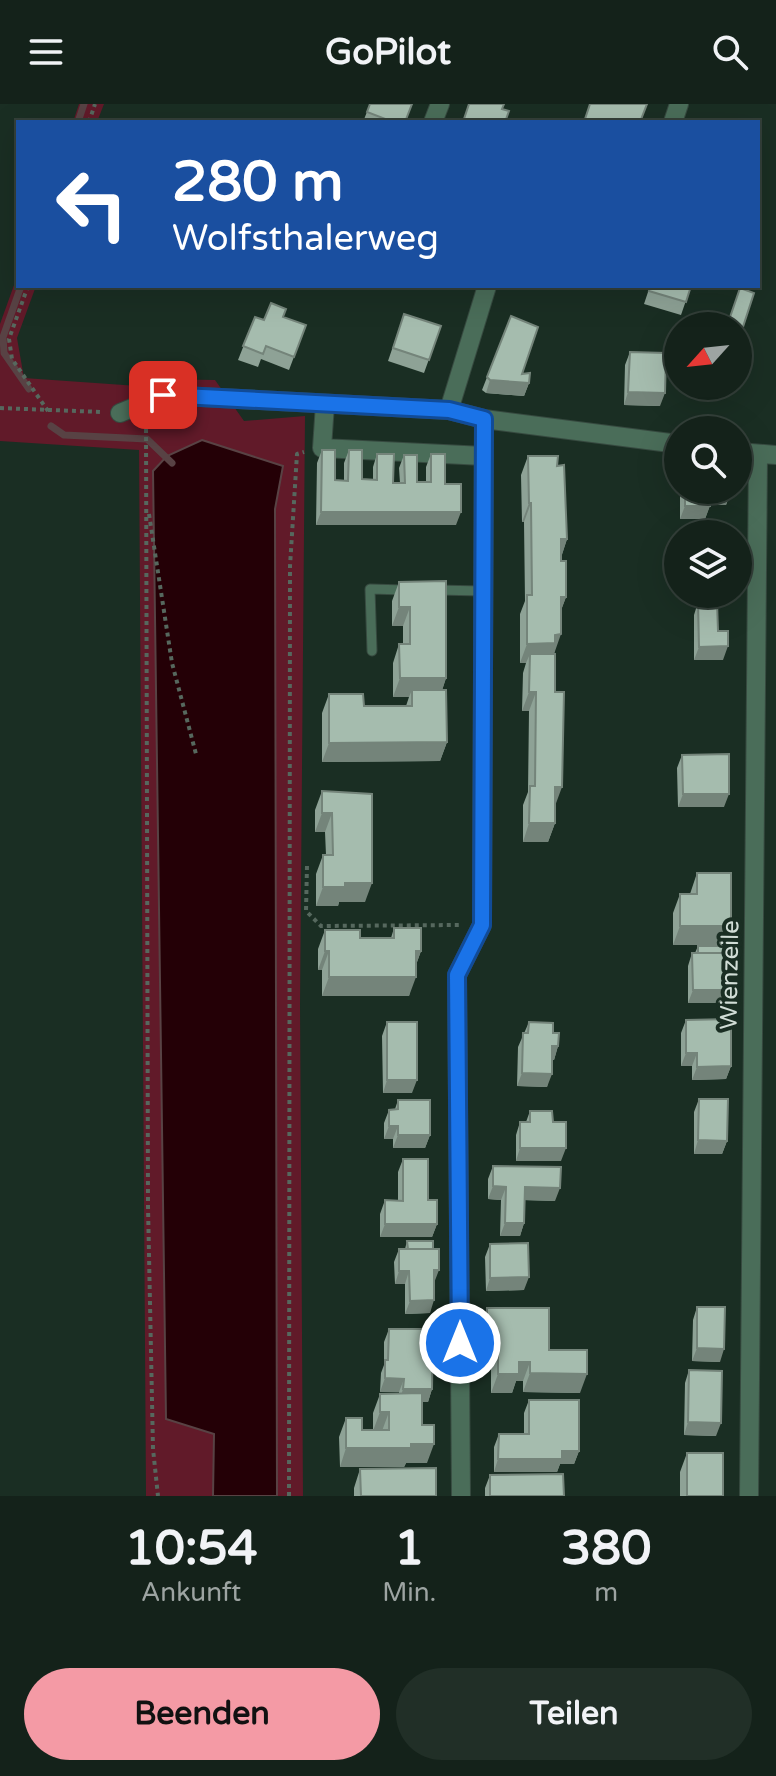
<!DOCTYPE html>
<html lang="de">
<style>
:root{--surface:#14221a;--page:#212f27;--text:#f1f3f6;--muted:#9da4a2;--line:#333f39;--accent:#f49aa5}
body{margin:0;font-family:"Varela Round",sans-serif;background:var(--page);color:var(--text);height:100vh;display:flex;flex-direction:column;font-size:30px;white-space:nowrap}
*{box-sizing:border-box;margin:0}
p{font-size:26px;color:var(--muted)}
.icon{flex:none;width:44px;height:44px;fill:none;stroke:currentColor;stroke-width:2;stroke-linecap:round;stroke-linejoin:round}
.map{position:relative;height:1392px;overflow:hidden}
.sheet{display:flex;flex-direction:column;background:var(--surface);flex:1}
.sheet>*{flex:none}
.top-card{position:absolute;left:16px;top:16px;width:744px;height:168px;border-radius:0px;box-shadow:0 8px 32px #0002,0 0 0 2px var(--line);background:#1a4fa0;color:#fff;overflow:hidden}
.needle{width:52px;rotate:243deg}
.fabs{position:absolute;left:664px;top:208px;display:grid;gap:16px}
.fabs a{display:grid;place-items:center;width:88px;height:88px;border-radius:50%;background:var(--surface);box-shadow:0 8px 32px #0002,0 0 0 2px var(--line);font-size:40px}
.pin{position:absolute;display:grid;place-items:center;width:68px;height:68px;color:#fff;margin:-34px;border-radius:16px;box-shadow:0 4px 12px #0006}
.me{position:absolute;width:88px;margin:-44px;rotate:0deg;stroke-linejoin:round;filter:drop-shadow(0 0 6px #0008)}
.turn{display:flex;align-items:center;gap:28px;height:168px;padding:0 24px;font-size:36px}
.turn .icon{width:104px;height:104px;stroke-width:2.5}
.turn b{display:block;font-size:56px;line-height:68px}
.eta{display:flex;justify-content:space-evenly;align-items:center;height:136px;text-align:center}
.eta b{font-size:48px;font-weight:700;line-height:56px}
.cta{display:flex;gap:16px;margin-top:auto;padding:16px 24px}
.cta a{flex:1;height:92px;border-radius:48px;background:var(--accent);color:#111;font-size:32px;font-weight:700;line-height:92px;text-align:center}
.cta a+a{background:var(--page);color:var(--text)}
header{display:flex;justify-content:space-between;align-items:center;height:104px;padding:0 24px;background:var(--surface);font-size:36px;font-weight:700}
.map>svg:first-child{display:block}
</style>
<header><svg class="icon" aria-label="menu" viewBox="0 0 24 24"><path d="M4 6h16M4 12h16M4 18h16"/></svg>GoPilot<svg class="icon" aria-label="search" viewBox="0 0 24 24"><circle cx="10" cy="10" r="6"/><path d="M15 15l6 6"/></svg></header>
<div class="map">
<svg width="776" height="1392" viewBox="0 0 776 1392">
<rect width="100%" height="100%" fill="#1a2e23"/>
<!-- green -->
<path fill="#611a29" d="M79 0H104L97 18H73Z
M18 170V182H36L17 234 24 274 138 282 154 275 215 276 244 317 305 312 300 901 303 1392H146L139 346 0 337V220Z"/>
<!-- water -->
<path fill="#240006" stroke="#584244" stroke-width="2" d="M202 336 283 362 275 405 277 1392H213L214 1330 166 1315 153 367 167 352Z"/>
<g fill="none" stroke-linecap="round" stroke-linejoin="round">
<!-- stream -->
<path stroke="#584244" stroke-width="7" d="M78 18 84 0
M21 182 3 233 4 249 29 285
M51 322 64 331 147 335 172 359"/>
<!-- lane casing -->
<g stroke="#374a40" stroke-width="11">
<path id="lane" d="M436 486 483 487
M372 547 370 485 405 486"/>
</g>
<!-- street casing -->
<g stroke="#374a40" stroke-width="20">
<path id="street" d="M433 18 440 0
M673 18 679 0
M325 300 322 344 484 352
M449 306 487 182
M120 309 163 291 449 306 484 315 678 340
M738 348 776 351
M461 1392 457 871 482 821 484 315
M749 1392 758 351"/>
</g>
<!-- path -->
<path stroke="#56685e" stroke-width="4" stroke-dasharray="4 4" stroke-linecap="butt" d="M89 18 95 0
M28 182 9 235 12 255 48 307
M0 304 102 308
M146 317 148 1102 153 1345 158 1392
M149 410 172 559 196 650
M307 762 306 807 321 822 460 821
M289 1392 290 462 297 350 304 348"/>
<!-- lane -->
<use href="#lane" stroke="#4a6d59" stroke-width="9"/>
<!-- street -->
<use href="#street" stroke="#4a6d59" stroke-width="18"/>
</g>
<!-- wall -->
<path fill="#8ea296" d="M370 0 406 18H363Z
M650 182H691L681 211 644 200Z
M404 210 441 222 424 269 388 257Z
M511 212 522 270 529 279 524 292 486 289 482 286Z
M255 213 264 216 283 213 306 221 289 266 261 255 258 263 238 256Z
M630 248 660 302 624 301 625 261Z
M322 346 335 376 344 377V359L349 346 362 375 373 376V363L377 350 393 379H400L399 364 404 351 417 378H426V363L431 350 445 380 456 421H316L317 359Z
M528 352 557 362 567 435 561 453 566 493 561 506 554 550H551L555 702V719L548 738H523V701L528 688 529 607H522L523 569 526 559H520V510L525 497 524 418H522L521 371Z
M680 386H731L726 401H710L705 415H680Z
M399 478 446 574 442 586 447 638 440 657 322 658V609L329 590 364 602H406L409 593H393V559L399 540H403V522H392V497Z
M698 498 718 527 723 556H694V511Z
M682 651 724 703H678L677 664Z
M322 687 372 690 365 798H339L338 802H316V770L323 751H326L325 728H315V706Z
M697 769 731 822 724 841H673V809L680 790H690Z
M394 824 421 847 416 861 409 892H322V866H318V845L325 826 360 834H391Z
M698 842 726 886 722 899H688V862L692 849H695Z
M686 916 731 962 726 975 692 976V962H681V929Z
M387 918 412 989H383L382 932Z
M529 918 553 929 558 942 554 956H552L547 983 517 982 518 943Z
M699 995 727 1037 722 1050H694V1008Z
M398 996 430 1031 425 1044H393V1035H384V1019L389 1006 395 1005Z
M530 1007 553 1018 561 1057H516V1031L520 1018H526Z
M403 1055 428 1096 437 1120 432 1133H380V1110L385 1096 398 1097V1068Z
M493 1062 555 1097 525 1096 524 1119 520 1132H500L501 1096 488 1095V1075Z
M407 1137 434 1179 430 1209 405 1210V1180H395L394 1158 399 1145H405Z
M490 1140 524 1186 486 1187 485 1153Z
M697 1203 720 1258 692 1257 693 1216Z
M487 1204 549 1246 580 1289 523 1288V1277H516L512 1289H491V1254H480V1223Z
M389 1225 432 1285 428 1298H422V1321L427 1359H406L404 1363H340L339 1333 346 1314 362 1326H373V1309L380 1290 399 1289V1288H380L381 1269 384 1261V1238Z
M689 1266 716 1332 684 1331 685 1279Z
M529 1296 579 1347 574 1360H560L557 1368H494V1343L499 1330H524V1309Z
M687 1349 723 1392H680V1368Z
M360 1365 436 1392H354V1384Z
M490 1371 564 1392H485V1384Z"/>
<!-- shaded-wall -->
<path fill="#74847a" d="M490 276 529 279 524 292 486 289Z
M628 288 665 289 660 302 624 301Z
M710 388H731L726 401H705Z
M529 399H531L524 418H522Z
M685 402H710L705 415H680Z
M321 408H461L456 421H316Z
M561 435H567L561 454Z
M561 493H566L559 512Z
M399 503H410L403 522H392Z
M561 530 554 550H551L548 558 530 550 526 559H520L527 540 555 531Z
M728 542 723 556H694L699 543Z
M400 574H446L440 593 412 586 409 593H393Z
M529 588H536L529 607H522Z
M447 638 440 657 322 658 329 639Z
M555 683H562L555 702Z
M683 690H729L724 703H678Z
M322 709H332L325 728H315Z
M529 719H555L548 738H523Z
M345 779H372L365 798H339L338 802H316L323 783Z
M680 822H731L724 841H673Z
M325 847H329L322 866H318Z
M416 847H421L414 866Z
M329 873H416L409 892H322Z
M693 886H726L722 899H688Z
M552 942H558L554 956 547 955Z
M686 949H697L692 962H681Z
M731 962 726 975 692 976 697 963Z
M522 969 552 970 547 983 517 982Z
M387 976H417L412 989H383Z
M389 1022H398L393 1035H384Z
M398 1031H430L425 1044H393Z
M698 1036 727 1037 722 1050H694Z
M520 1044H566L561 1057H516Z
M493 1082 506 1083 501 1096 488 1095Z
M525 1083 560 1084 555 1097 520 1096Z
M505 1119H524L520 1132H500Z
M385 1120H437L432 1133H380Z
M434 1166H439L434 1179Z
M399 1167H409L405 1180H395Z
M529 1173 524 1186 486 1187 490 1174Z
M434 1196 430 1209 405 1210 410 1197Z
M487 1235H498L491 1254H480Z
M697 1244 724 1245 720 1258 692 1257Z
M519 1258H530L523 1277H516L512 1289H491L498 1270Z
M530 1269 587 1270 580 1289 523 1288Z
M385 1274 404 1275 399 1288H380Z
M403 1285H432L428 1298H399Z
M380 1308H389L382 1327H373Z
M688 1318 721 1319 716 1332 684 1331Z
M411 1340H434L427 1359H406L404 1363H340L346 1344Z
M562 1347H579L574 1360H560L557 1368H494L498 1355Z"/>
<!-- building -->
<path fill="#a5bcae" stroke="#74847a" stroke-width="2" d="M370 0H412L405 18H393L367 8Z
M469 0H504L502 5 509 7 505 18H463Z
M590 0H647L640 18H594L585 15Z
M651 182H691L686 198 649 187Z
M740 184 754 189 740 232H738V222H727Z
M271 199 286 205 283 213 306 221 294 253 266 242 263 250 243 242 255 213 264 216Z
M404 210 441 222 429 256 393 244Z
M511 212 538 223 522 270 530 269 529 279 490 276 487 273Z
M630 248 666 249 665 289 628 288Z
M322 346H335V376L348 377 349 346H362V375L377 376V350H394L393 379H405L404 351H417V378H431V350H445V380H461V408H321Z
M528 352H558L557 362 564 361 567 435H561V457H566V493H561V530L555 531V539L527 540V491H532L531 399H529Z
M685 386H731V388H710V402H685Z
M699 428H729V430H699Z
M446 477V574H400L399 540H410V503H399V478Z
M698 498H717L718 527H728V542L699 543Z
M530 550H555V588H564L562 683H555V719H529L530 682H535L536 588H529Z
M412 586H446L447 638 329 639V590H363L364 602H412Z
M729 650V690H683L682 651Z
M322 687 372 690V779H345V783H323V751H333L332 709H322Z
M697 769H731V822H680V790H697Z
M394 824H421V847H416V873H329V847H325V826H360V834H394Z
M698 842H723V849H698Z
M692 849H725L726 886H693Z
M731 915V962L697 963V949H686V916Z
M387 918H417V976H387Z
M529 918 553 919V929H559L558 942H552V970L522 969 523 929H528Z
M699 995H728L727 1037 698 1036Z
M398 996H430V1031H398V1022H389V1006L398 1005Z
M530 1007H552L553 1018H566V1044H520V1018H530Z
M403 1055H428V1096H437V1120H385V1096L403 1097Z
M493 1062 561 1063 560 1084 525 1083 524 1119H505L506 1083 493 1082Z
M407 1137H433V1145H408Z
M528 1139 529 1173 490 1174V1140Z
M399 1145H439V1166H434V1196L410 1197 409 1167H399Z
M697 1203H725L724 1245 697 1244Z
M487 1204H549V1246H587V1270L530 1269V1258H519V1270H498V1235H487Z
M389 1225H433L432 1285H403L404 1275 385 1274V1256H388Z
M689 1266 722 1267 721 1319 688 1318Z
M422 1289V1321H434V1340H411V1344H346V1314H362V1326H389V1308H380V1290Z
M529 1296H579V1347H562V1355H498L499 1330H529Z
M687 1349H723V1392H687Z
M436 1364V1392H361L360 1365Z
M563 1370 564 1392H490V1371Z"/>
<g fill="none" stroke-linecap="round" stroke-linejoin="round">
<!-- route casing -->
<g stroke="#114b97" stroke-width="20">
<path id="route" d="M163 291 449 306 484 315 482 821 457 871 460 1239"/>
</g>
<!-- route -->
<use href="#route" stroke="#1a73e8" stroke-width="14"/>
</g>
<g text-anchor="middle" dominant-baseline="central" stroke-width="8" stroke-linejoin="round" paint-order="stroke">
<!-- street labels -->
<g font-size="24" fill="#d1ddd6" stroke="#1a2e23">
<text transform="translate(730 871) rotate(-89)">Wienzeile</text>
</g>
</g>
</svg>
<div class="fabs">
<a><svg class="needle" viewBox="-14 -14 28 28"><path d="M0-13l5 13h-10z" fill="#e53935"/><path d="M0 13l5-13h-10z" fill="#9da4a2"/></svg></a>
<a><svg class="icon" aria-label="search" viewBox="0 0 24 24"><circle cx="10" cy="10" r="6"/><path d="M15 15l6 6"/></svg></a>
<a><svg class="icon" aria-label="layers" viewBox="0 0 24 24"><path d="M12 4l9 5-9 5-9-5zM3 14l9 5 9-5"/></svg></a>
</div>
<div class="pin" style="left:163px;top:291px;background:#d93025"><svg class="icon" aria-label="arrive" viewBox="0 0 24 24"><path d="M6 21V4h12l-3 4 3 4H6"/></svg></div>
<svg class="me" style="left:460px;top:1239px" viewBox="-20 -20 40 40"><circle r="17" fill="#1a73e8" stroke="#fff" stroke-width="3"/><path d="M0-11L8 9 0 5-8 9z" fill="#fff"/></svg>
<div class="top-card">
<div class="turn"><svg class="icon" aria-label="left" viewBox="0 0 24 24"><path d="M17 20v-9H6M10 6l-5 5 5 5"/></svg><div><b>280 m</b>Wolfsthalerweg</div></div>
</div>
</div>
<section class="sheet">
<div class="eta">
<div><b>10:54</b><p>Ankunft</p></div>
<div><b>1</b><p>Min.</p></div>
<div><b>380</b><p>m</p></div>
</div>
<div class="cta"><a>Beenden</a><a>Teilen</a></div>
</section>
